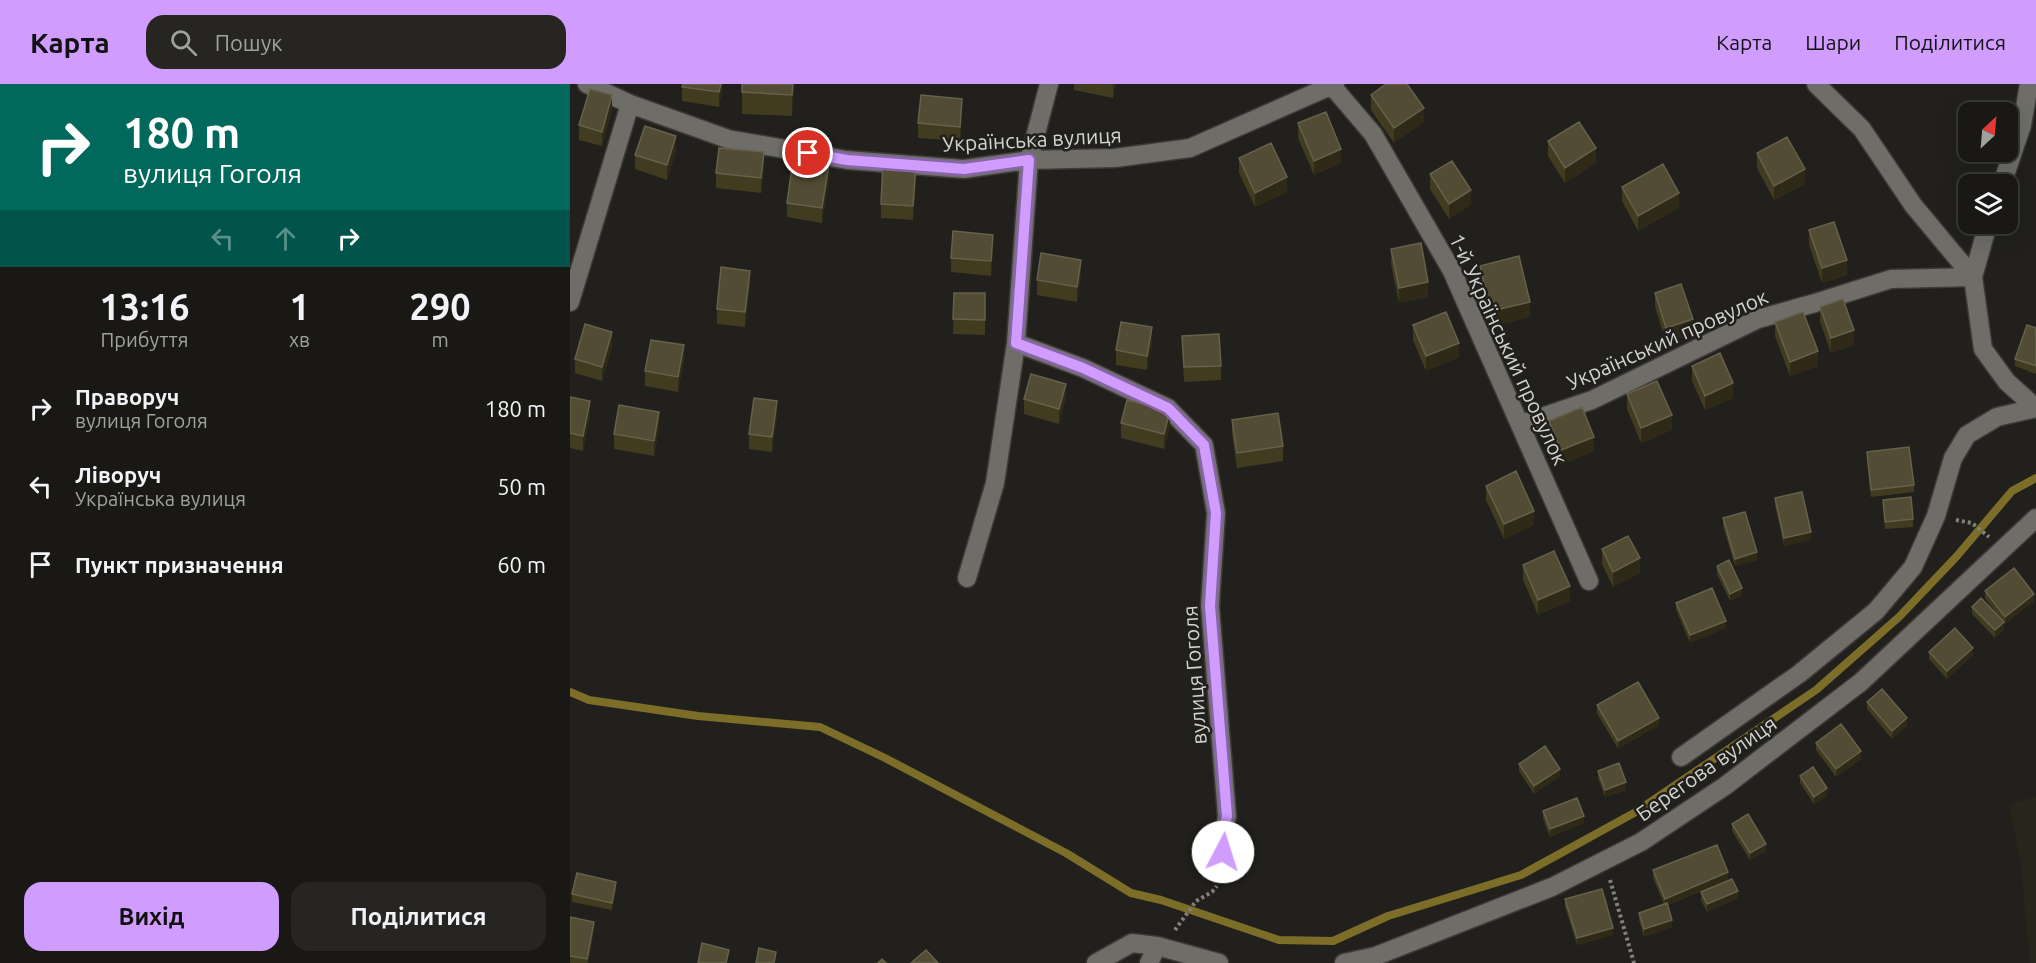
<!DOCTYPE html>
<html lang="uk">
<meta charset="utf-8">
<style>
:root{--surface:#191815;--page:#262522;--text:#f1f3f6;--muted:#9fa0a0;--line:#373734;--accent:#d09dff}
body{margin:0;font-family:Ubuntu,sans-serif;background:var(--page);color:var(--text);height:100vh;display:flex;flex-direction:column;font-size:22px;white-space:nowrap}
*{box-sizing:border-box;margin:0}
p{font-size:20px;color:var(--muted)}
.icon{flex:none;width:33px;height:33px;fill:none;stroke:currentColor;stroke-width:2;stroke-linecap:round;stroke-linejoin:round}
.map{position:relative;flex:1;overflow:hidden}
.details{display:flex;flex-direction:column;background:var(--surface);width:570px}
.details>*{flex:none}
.hud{background:#00695c;color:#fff;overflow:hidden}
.needle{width:39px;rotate:26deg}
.controls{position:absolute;left:1388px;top:18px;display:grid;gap:12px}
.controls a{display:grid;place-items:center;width:60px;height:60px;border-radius:12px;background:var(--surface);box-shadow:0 6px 24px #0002,0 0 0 2px var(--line);font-size:30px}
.pin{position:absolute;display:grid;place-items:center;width:51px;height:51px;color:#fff;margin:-26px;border:3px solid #fff;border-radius:50%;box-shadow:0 2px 6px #0007}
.me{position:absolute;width:66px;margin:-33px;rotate:5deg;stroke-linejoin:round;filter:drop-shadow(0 0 4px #0008)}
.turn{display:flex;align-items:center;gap:21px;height:126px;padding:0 24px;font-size:27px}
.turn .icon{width:78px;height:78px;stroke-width:2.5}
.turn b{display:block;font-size:42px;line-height:51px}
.lanes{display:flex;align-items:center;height:57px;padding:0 24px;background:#0003;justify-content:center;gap:30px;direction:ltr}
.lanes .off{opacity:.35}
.eta{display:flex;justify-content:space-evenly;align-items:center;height:102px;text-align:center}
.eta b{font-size:36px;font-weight:600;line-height:42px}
.cta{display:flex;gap:12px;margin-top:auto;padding:12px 24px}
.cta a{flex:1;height:69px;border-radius:18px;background:var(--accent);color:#111;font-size:24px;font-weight:600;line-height:69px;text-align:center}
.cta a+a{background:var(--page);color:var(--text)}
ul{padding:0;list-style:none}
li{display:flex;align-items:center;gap:18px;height:78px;padding:0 24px}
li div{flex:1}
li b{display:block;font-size:22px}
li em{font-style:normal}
header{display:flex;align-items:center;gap:36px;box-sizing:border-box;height:84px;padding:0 30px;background:var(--accent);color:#111}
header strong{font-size:28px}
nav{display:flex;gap:33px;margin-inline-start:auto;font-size:21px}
.search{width:420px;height:54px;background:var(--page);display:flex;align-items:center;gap:15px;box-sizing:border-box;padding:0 21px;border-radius:18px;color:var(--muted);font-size:22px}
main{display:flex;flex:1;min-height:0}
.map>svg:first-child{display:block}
</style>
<header>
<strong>Карта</strong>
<div class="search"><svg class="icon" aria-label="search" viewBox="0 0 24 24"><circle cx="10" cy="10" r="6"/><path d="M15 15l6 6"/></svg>Пошук</div>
<nav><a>Карта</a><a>Шари</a><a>Поділитися</a></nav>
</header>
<main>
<section class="details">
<div class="hud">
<div class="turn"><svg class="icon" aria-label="right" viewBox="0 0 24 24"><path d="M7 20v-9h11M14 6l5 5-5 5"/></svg><div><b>180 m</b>вулиця Гоголя</div></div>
<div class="lanes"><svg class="icon off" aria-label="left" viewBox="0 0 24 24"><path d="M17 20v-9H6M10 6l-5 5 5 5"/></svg><svg class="icon off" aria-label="ahead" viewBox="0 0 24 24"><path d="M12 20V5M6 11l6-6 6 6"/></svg><svg class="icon" aria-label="right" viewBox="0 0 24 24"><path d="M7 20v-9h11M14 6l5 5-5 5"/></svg></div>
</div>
<div class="eta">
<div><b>13:16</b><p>Прибуття</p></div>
<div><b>1</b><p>хв</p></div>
<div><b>290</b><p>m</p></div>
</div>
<ul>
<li><svg class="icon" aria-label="right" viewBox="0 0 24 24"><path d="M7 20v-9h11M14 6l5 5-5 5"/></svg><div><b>Праворуч</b><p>вулиця Гоголя</p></div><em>180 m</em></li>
<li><svg class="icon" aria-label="left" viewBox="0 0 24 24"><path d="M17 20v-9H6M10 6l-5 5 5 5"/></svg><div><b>Ліворуч</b><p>Українська вулиця</p></div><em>50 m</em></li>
<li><svg class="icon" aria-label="arrive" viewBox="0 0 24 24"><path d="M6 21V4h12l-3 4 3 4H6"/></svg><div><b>Пункт призначення</b></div><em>60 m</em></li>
</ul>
<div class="cta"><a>Вихід</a><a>Поділитися</a></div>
</section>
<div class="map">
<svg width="1466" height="879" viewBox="0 0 1466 879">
<rect width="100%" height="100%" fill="#21201c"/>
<!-- built -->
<path fill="#28261c" d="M1466 713V879H1460L1451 781 1439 720Z"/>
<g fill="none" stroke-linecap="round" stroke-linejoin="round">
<!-- stream -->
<path stroke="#7c6d28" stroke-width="8" d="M0 608 19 616 128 632 250 643 315 674 496 769 561 809 591 816 709 856 763 857 818 832 951 791 1064 729 1246 606 1329 533 1387 472 1442 407 1466 394"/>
<!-- minor casing -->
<g stroke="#3b3a36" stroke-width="21">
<path id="minor" d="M17 0 60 20 158 55 277 76 394 85 459 76 545 74 620 64 765 0
M1246 0 1292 45 1343 121 1403 193
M762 2 803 50 882 187 1019 497
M1432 100 1452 41 1459 0
M1418 140 1403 193 1413 265 1437 298 1466 324
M0 218 60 20
M446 259 513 284 598 324 634 361 646 429 640 522 657 732 653 752V783
M951 340 1022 316 1188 235 1245 219 1321 195 1403 193
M397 494 425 399 446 259 459 76 479 0
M1111 673 1229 590 1306 527 1343 483 1366 432 1383 374 1397 351 1427 333 1466 324
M526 879 562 859 587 862 649 879
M579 879 587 862
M774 879 806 872 982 803 1071 758 1155 702 1291 598 1466 434"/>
</g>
<!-- path -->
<path stroke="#81807c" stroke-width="4" stroke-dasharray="3 3" stroke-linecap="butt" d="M1386 436 1402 439 1419 453
M1040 796 1064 879
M605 846 626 817 642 808 647 802"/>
<!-- minor -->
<use href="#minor" stroke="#6e6d68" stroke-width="18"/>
</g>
<!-- wall -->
<path fill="#413b20" d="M153 0 149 23 112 17V3Z
M172 0H224L222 32 172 30Z
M504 0H546L543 14 504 6Z
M801 11 854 38 824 59 801 26Z
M42 26 32 62 9 56V41Z
M392 29 390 57 348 54V39Z
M728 39 771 79 744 91 728 54Z
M978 57 1026 79 995 99 978 72Z
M106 67 97 96 65 85V71Z
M1187 69 1235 100 1204 116 1187 84Z
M669 74 717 108 685 123 669 89Z
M194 83 191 109 146 104V89Z
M260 88 252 139 217 133V119Z
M860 90 901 121 879 135 860 105Z
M346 95 343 136 311 134V120Z
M1052 103 1109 124 1068 147 1052 117Z
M1239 146 1277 191 1252 199 1239 161Z
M423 165 421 192 381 188V174Z
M821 165 858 213 829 219 821 180Z
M910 182 960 233 921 242 910 196Z
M511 190 507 218 467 211V196Z
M180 201 175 243 147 240V225Z
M384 209H415V251L383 250Z
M1085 209 1123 250 1096 258 1085 223Z
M1250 223 1284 261 1261 269 1250 238Z
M1205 238 1248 282 1220 292 1205 252Z
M843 241 889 273 856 287 843 256Z
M1466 244V290L1445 282V275Z
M612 252 651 282V296L614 298Z
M582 258 577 286 546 281V266Z
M42 263 32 297 5 289V275Z
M114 276 108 308 75 302V287Z
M1122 282 1163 314 1135 326 1122 297Z
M1057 310 1102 346 1071 359 1057 325Z
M0 313 20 332 13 367 0 364Z
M496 314 489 340 454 330V315Z
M207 331 202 368 179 365V350Z
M662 336 713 362V377L667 384 662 350Z
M979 337 1024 367 991 381 979 351Z
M551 339 600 342 594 365 551 354Z
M89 343 84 372 44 365V350Z
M1297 368 1344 401V408L1301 413 1297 376Z
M916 402 964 441 934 455 916 416Z
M1205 414 1241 456 1214 462 1205 421Z
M1313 416 1343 435V443L1315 445Z
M1153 434 1187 476 1165 482 1153 442Z
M1032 465 1070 489 1043 503 1032 480Z
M953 481 1000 517 968 531 953 496Z
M1147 482 1172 511 1160 517 1147 490Z
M1415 507 1464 517 1435 540 1434 539V545L1425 554 1402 530V523L1429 533 1415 514Z
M1106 519 1156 544 1120 559 1106 526Z
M1359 568 1403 571 1377 595 1359 575Z
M1297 618 1337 642 1322 655 1297 625Z
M1027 621 1089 641 1048 665 1027 629Z
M1246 659 1291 675 1266 693 1246 666Z
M949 680 990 692 964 710 949 687Z
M1028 687 1056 706 1035 713 1028 694Z
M1230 692 1257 712 1244 720 1230 699Z
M973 727 1014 739 980 753 973 735Z
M1162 740 1196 767 1180 776 1162 747Z
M1083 786 1158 796 1098 821 1102 843 1074 853 1069 836V829L1094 820 1083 794Z
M46 806 42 826 2 818V810Z
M1131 808 1168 814 1137 828 1131 816Z
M995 815 1043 851 1007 861 995 823Z
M0 833 24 845 18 879H0Z"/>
<!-- shaded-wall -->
<path fill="#2e2a17" d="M151 0H153L149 23V8Z
M223 0H224L222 32V11Z
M543 0H546L543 14Z
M42 11V26L32 62V48Z
M392 15V29L390 57V43Z
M854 24V38L824 59V44Z
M106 52V67L97 96V81Z
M1026 64V79L995 99V84Z
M771 65V79L744 91V77Z
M194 68V83L191 109V94Z
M260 73V88L252 139V124Z
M346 80V95L343 136V122Z
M1235 85V100L1204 116V102Z
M717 93V108L685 123V109Z
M901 106V121L879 135V120Z
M1109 109V124L1068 147V132Z
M423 151V165L421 192V177Z
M511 176V190L507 218V203Z
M1277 176V191L1252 199V184Z
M180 187V201L175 243V228Z
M858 198V213L829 219V204Z
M960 218V233L921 242V227Z
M1123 235V250L1096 258V244Z
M582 243V258L577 286V272Z
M1284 246V261L1261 269V254Z
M42 248V263L32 297V283Z
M889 259V273L856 287V272Z
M114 261V276L108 308V293Z
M1248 267V282L1220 292V278Z
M1163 299V314L1135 326V312Z
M496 300V314L489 340V325Z
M20 317V332L13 367V352Z
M207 317V331L202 368V353Z
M600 327V342L594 365V350Z
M89 328V343L84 372V357Z
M1102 331V346L1071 359V344Z
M1024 353V367L991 381V366Z
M964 427V441L934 455V440Z
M1241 448V456L1214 462V454Z
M1187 468V476L1165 482V475Z
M1070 474V489L1043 503V488Z
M1000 502V517L968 531V516Z
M1172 504V511L1160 517V510Z
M1464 510V517L1435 540V533Z
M1156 537V544L1120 559V551Z
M1434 538V545L1425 554V546Z
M1403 564V571L1377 595V587Z
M1089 634V641L1048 665V657Z
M1337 634V642L1322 655V647Z
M1291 667V675L1266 693V685Z
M990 685V692L964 710V702Z
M1056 698V706L1035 713V706Z
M1257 704V712L1244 720V713Z
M1014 732V739L980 753V745Z
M1196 760V767L1180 776V769Z
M1158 788V796L1095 822V815Z
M46 798V806L42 826V819Z
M1168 807V814L1137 828V820Z
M1102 836V843L1074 853V845Z
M24 838V845L17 879V875Z
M1043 844V851L1007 861V854Z"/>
<!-- building -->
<path fill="#514c33" stroke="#65614b" stroke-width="1.5" d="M113 0H151L149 8 112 3Z
M172 0H223L222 11 172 8Z
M816 0H837L854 24 824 44 801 11Z
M20 5 42 11 32 48 9 41Z
M351 11 392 15 390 43 348 39Z
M756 28 771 65 744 77 728 39Z
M1009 38 1026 64 995 84 978 57Z
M75 42 106 52 97 81 65 71Z
M1217 53 1235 85 1204 102 1187 69Z
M701 59 717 93 685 109 669 74Z
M149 64 194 68 191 94 146 89Z
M224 68 260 73 252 124 217 119Z
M882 77 901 106 879 120 860 90Z
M313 78 346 80 343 122 311 120Z
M1093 80 1109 109 1068 132 1052 103Z
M1264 138 1277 176 1252 184 1239 146Z
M383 147 423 151 421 177 381 174Z
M851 159 858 198 829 204 821 165Z
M471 169 511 176 507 203 467 196Z
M949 172 960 218 921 227 910 182Z
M151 183 180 187 175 228 147 225Z
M1111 200 1123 235 1096 244 1085 209Z
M384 209H415V236L383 235Z
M1273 215 1284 246 1261 254 1250 223Z
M876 228 889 259 856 272 843 241Z
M1233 228 1248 267 1220 278 1205 238Z
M551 238 582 243 577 272 546 266Z
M15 240 42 248 32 283 5 275Z
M1457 241 1466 244V282L1445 275Z
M649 250 651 282 614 283 612 252Z
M81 256 114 261 108 293 75 287Z
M1150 269 1163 299 1135 312 1122 282Z
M461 290 496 300 489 325 454 315Z
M1087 297 1102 331 1071 344 1057 310Z
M0 313 20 317 13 352 0 349Z
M184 314 207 317 202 353 179 350Z
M557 316 600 327 594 350 551 339Z
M49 321 89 328 84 357 44 350Z
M1012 323 1024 353 991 366 979 337Z
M708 329 713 362 667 369 662 336Z
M1339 363 1344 401 1301 406 1297 368Z
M946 387 964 427 934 440 916 402Z
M1232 408 1241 448 1214 454 1205 414Z
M1341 413 1343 435 1315 438 1313 416Z
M1175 428 1187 468 1165 475 1153 434Z
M1058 452 1070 474 1043 488 1032 465Z
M984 467 1000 502 968 516 953 481Z
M1159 476 1172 504 1160 510 1147 482Z
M1444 484 1464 510 1435 533 1415 507Z
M1142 504 1156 537 1120 551 1106 519Z
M1411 514 1434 538 1425 546 1402 523Z
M1385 544 1403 564 1377 587 1359 568Z
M1068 598 1089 634 1048 657 1027 621Z
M1312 605 1337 634 1322 647 1297 618Z
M1271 640 1291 667 1266 685 1246 659Z
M975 662 990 685 964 702 949 680Z
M1049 679 1056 698 1035 706 1028 687Z
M1243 683 1257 704 1244 713 1230 692Z
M1007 714 1014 732 980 745 973 727Z
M1178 730 1196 760 1180 769 1162 740Z
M1147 761 1158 788 1095 815 1083 786Z
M7 789 46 798 42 819 2 810Z
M1162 795 1168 807 1137 820 1131 808Z
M1032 805 1043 844 1007 854 995 815Z
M1097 819 1102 836 1074 845 1069 829Z
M0 833 24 838 17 875 0 872Z
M132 859 159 866 156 879H128Z
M189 864 206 868 204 879H186Z
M356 866 368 879H341Z
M312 875 316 879H308Z"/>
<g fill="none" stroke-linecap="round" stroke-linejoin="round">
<!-- route casing -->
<g stroke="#8766a6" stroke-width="15">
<path id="route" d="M238 69 277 76 394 85 459 76 446 259 513 284 598 324 634 361 646 429 640 522 657 732 653 752V768"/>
</g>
<!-- route -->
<use href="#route" stroke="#d09dff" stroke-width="10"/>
</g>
<g text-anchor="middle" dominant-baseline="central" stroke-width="5" stroke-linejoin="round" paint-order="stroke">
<!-- street labels -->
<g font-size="21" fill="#d3d3cf" stroke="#21201c">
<text transform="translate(462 55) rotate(-3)">Українська вулиця</text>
<text transform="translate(1097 255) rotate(-24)">Український провулок</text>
<text transform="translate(939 265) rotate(65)">1-й Український провулок</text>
<text transform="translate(624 591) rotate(-94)">вулиця Гоголя</text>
<text transform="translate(1136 684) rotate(-35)">Берегова вулиця</text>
</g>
</g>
</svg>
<div class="controls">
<a><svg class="needle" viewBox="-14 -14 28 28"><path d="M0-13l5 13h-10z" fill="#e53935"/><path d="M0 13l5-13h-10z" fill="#9fa0a0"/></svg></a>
<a><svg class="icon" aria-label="layers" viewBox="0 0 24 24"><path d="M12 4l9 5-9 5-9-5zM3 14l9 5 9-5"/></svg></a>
</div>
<div class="pin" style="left:238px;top:69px;background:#d93025"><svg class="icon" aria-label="arrive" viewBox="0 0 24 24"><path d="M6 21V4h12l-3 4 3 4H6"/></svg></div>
<svg class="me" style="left:653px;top:768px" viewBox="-20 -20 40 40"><circle r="19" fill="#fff"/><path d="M0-13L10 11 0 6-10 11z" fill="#d09dff"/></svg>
</div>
</main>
